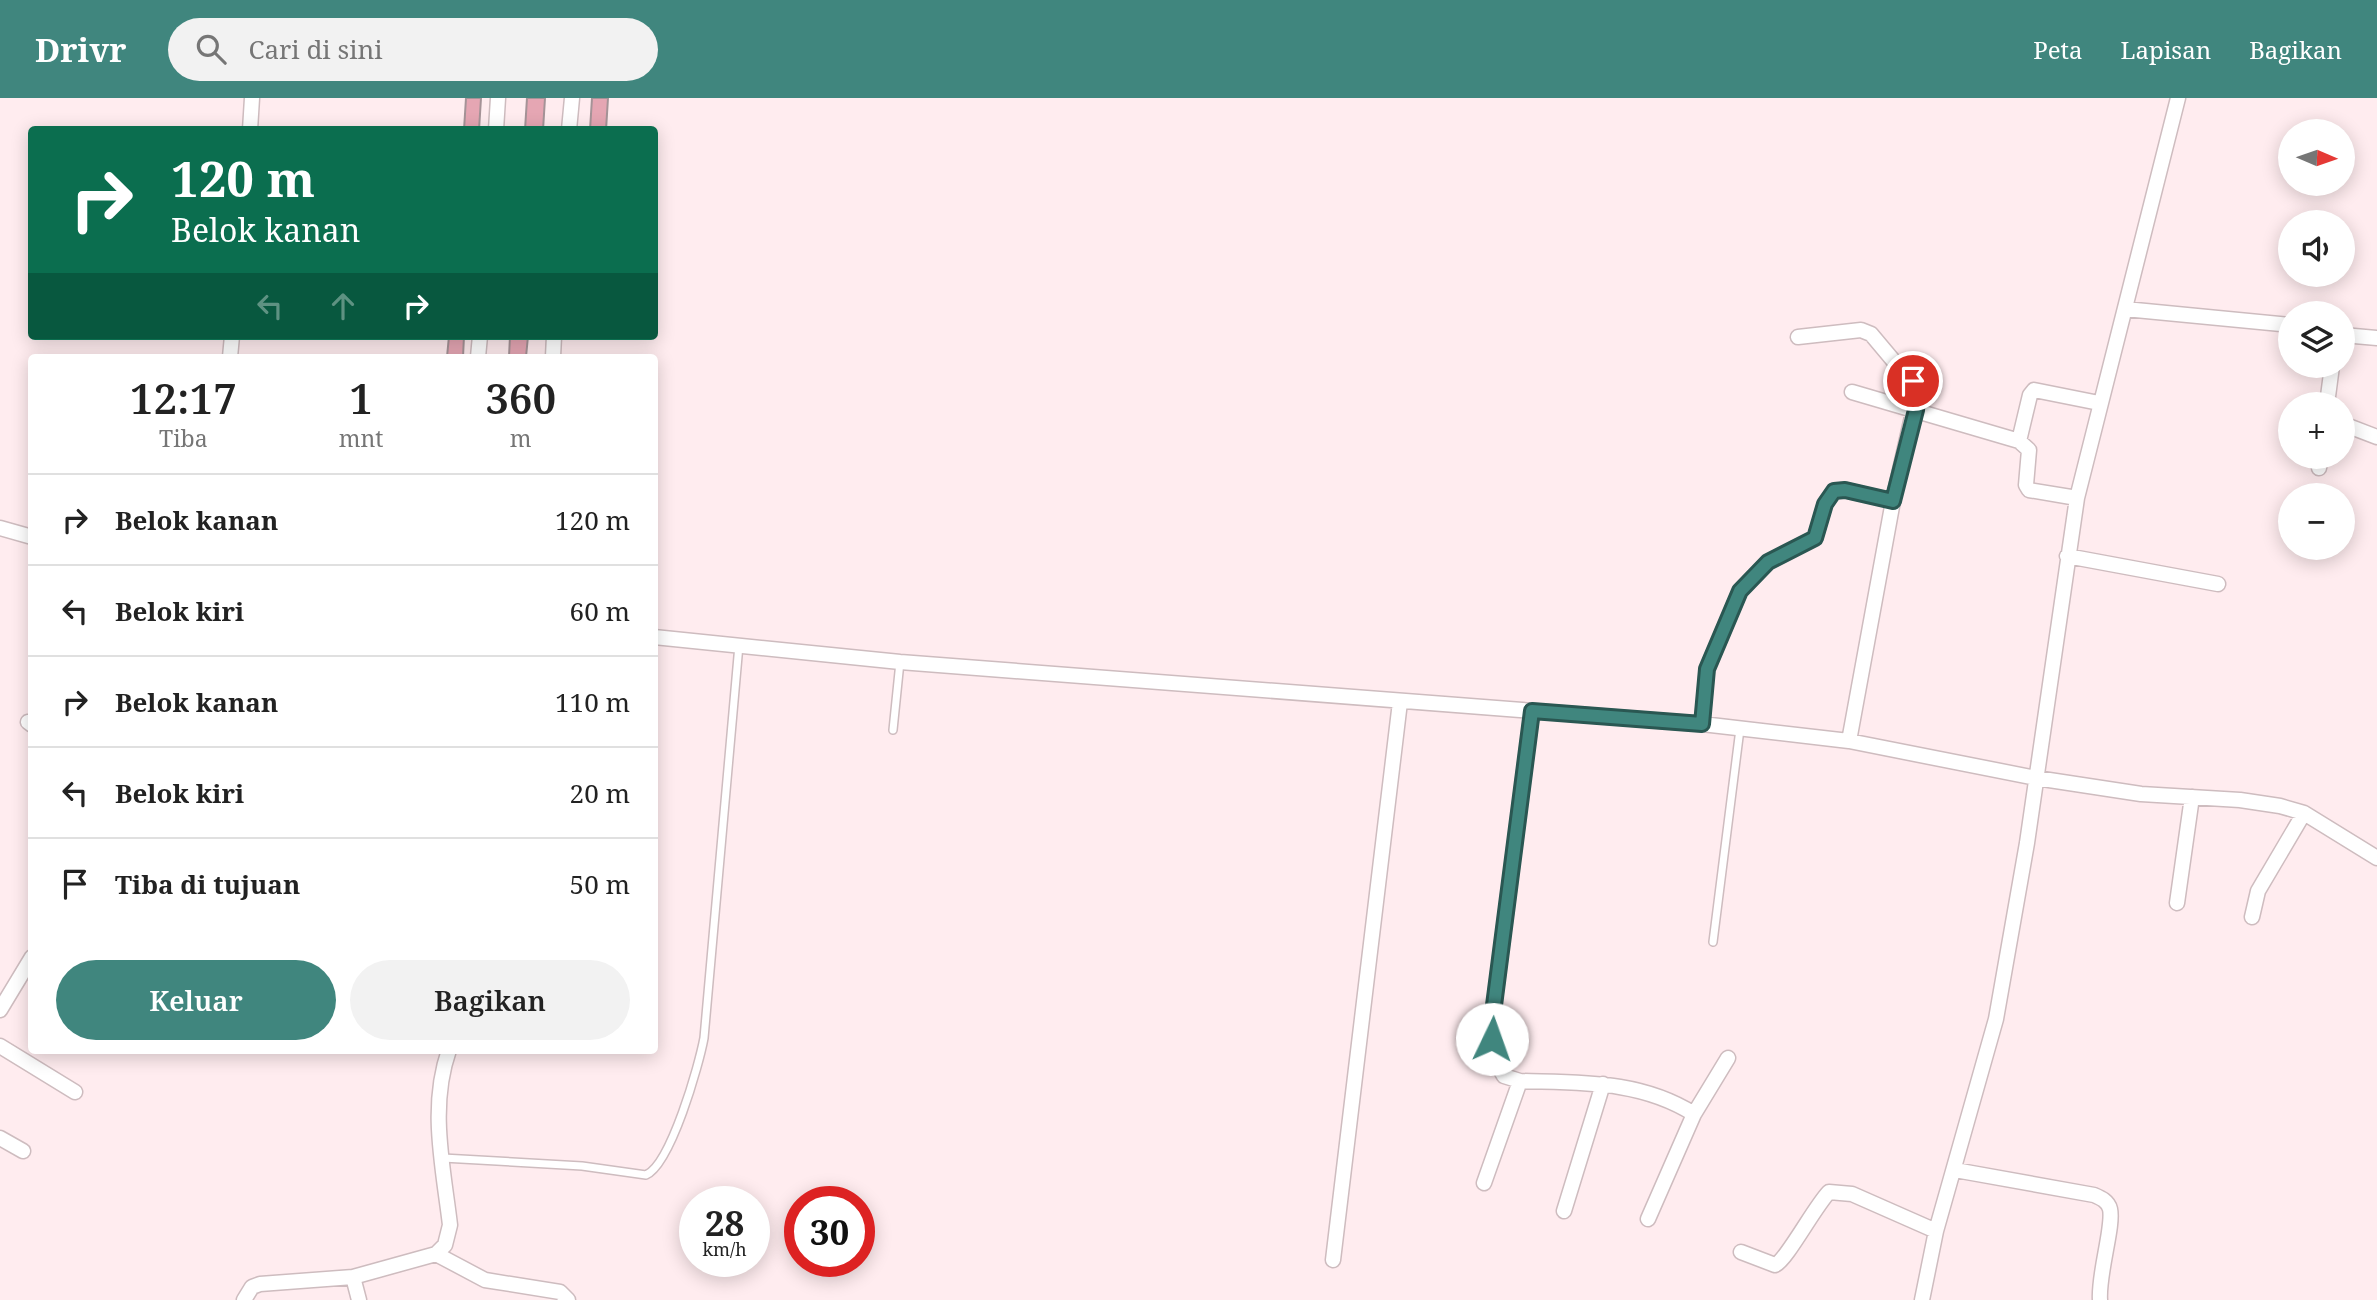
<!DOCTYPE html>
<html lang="id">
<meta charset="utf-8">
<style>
:root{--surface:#fff;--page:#f2f2f2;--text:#222;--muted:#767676;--line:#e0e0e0;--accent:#40867e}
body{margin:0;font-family:"Noto Serif",serif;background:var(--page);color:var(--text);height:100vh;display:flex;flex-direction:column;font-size:26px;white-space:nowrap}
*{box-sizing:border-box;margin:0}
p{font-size:23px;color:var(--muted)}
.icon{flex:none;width:38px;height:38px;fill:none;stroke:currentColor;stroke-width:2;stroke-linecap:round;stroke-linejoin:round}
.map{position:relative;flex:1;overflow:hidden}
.sheet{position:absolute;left:28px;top:256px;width:630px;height:700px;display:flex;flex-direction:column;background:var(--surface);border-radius:7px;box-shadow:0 4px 18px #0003}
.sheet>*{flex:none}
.banner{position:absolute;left:28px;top:28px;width:630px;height:214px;border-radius:7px;box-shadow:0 4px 18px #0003;background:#0b6e4f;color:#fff;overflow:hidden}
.needle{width:46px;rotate:92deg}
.controls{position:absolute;left:2278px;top:21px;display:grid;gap:14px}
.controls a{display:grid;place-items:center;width:77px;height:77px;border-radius:50%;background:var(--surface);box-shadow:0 4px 18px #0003;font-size:35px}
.speed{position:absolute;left:679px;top:1088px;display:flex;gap:14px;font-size:35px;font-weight:700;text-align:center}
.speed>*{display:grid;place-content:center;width:91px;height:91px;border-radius:50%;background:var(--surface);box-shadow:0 4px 18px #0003;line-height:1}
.speed small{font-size:18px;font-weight:400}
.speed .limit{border:10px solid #d22;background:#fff;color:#111}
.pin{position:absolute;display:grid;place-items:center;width:60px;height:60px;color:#fff;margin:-30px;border:4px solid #fff;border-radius:50%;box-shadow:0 2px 7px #0007}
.me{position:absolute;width:77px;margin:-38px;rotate:3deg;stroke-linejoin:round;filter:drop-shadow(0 0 5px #0008)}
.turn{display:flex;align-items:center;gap:24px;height:147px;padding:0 28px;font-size:32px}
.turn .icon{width:91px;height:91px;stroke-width:2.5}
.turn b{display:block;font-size:49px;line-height:60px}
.lanes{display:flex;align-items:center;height:66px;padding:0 28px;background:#0003;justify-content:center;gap:35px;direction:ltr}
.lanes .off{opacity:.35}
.eta{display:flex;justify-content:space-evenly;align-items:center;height:119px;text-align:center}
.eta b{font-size:42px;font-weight:600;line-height:49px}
.action{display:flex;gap:14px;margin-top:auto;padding:14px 28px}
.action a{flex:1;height:80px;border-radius:42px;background:var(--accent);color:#fff;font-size:28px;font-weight:600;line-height:80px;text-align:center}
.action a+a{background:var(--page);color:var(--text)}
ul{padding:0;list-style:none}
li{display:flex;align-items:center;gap:21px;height:91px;padding:0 28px;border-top:2px solid var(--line)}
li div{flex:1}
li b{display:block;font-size:26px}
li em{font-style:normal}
header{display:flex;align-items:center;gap:42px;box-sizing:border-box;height:98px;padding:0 35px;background:var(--accent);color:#fff}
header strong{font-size:33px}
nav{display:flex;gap:38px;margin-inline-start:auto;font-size:24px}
.search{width:490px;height:63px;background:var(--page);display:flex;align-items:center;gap:18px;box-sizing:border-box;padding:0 24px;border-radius:38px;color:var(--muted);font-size:26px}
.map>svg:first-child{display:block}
</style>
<header>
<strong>Drivr</strong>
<div class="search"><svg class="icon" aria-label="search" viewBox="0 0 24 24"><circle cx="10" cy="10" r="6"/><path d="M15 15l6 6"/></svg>Cari di sini</div>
<nav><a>Peta</a><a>Lapisan</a><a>Bagikan</a></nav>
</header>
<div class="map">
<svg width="2377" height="1202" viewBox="0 0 2377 1202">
<rect width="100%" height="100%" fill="#ffecef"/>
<!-- building -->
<path fill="#e5a6b3" stroke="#a59397" stroke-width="2" d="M466 0H481L479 32H464Z
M527 0H545L543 32H525Z
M592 0H608L606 32H590Z
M449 238H464L463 259H447Z
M510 238H528L526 259H509Z"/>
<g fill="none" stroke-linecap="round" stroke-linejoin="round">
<!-- service casing -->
<g stroke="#cebcbf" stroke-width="10">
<path id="service" d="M893 632 900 564
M1713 844 1740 631
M443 1060 582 1068 646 1077C671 1066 699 967 704 940L739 547"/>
</g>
<!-- minor casing -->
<g stroke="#cebcbf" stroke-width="17">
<path id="minor" d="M250 32 252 0
M496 32 498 0
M569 32 572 0
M2125 211 2291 227
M2343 237 2377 240
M1798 239 1861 232 1871 236 1918 292 1893 403 1849 643
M230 259 232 238
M478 259 480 238
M553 259 554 238
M1852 294 2019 343 2029 352 2026 387 2029 392 2077 400
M2327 306 2332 268
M2343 326 2377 339
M2019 343 2030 297 2034 292 2099 305
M2319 370 2320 359
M0 430 32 439
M2067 458 2218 486
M654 539 900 564 1702 626 1849 643 2036 680 2141 696 2240 702 2280 708 2304 715 2377 760
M1532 613 1493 915 1492 957 1504 978 1520 983C1581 985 1640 982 1694 1016L1648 1121
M28 624 32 627
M1702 626 1707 571 1740 493 1768 464 1815 440 1825 406 1834 393 1845 392 1893 403
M2177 805 2192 699
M2252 819 2258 793 2304 715
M0 912 32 859
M0 948 75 994
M1694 1016 1728 960
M0 1040 23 1053
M1955 1072 2094 1097C2101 1100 2108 1103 2110 1111 2114 1128 2098 1176 2100 1202
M1484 1085 1520 983
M1564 1113 1603 986
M1741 1154 1775 1167C1786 1163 1815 1108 1829 1094L1852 1096 1936 1133
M436 1156 485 1182 560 1194 568 1202
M1333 1162 1400 604
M244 1202 252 1189 260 1186 353 1179
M359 1202 353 1179 436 1156 445 1147 450 1127C443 1068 429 1009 449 952
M1922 1202 1936 1133 1996 921 2027 745 2077 400 2178 0"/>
</g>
<!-- service -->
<use href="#service" stroke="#fff" stroke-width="7"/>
<!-- minor -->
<use href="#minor" stroke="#fff" stroke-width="14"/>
</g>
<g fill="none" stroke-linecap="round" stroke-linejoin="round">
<!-- route casing -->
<g stroke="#2a5752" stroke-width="18">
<path id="route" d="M1492 941 1493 915 1532 613 1702 626 1707 571 1740 493 1768 464 1815 440 1825 406 1834 393 1845 392 1893 403 1916 312 1918 292 1913 283"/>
</g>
<!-- route -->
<use href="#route" stroke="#40867e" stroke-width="12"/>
</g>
</svg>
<div class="controls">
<a><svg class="needle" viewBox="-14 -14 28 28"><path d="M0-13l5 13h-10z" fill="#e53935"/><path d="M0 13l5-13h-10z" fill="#767676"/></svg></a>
<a><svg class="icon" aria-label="sound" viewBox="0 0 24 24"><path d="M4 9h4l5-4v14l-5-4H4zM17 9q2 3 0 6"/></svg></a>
<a><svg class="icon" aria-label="layers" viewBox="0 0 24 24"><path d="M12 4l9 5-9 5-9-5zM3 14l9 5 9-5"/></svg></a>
<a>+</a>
<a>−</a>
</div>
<div class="speed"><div>28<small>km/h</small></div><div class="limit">30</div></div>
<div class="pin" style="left:1913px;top:283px;background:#d93025"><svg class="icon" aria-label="arrive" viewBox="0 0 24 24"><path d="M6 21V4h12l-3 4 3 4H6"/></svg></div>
<svg class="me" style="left:1492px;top:941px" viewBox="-20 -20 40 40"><circle r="19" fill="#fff"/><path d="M0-13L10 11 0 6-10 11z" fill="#40867e"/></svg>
<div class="banner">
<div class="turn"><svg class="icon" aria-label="right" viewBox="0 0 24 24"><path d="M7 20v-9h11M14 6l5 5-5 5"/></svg><div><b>120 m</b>Belok kanan</div></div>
<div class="lanes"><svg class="icon off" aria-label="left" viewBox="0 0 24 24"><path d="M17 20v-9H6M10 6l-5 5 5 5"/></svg><svg class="icon off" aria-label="ahead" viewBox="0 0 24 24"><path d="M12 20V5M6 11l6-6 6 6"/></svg><svg class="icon" aria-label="right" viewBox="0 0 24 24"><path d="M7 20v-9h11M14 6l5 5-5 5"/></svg></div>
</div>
<section class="sheet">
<div class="eta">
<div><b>12:17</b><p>Tiba</p></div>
<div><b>1</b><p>mnt</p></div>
<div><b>360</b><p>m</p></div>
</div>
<ul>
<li><svg class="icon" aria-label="right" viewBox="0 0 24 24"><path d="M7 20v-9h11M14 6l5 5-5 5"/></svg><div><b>Belok kanan</b></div><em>120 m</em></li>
<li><svg class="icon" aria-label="left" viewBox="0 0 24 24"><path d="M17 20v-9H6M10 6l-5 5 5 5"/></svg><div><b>Belok kiri</b></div><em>60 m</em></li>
<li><svg class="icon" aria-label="right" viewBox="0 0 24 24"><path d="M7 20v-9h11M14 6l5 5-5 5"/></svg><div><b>Belok kanan</b></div><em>110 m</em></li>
<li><svg class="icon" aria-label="left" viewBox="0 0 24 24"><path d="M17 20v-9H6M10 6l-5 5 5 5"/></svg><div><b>Belok kiri</b></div><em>20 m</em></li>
<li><svg class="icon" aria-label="arrive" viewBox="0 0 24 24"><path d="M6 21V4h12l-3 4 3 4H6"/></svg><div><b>Tiba di tujuan</b></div><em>50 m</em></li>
</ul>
<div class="action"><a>Keluar</a><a>Bagikan</a></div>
</section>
</div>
